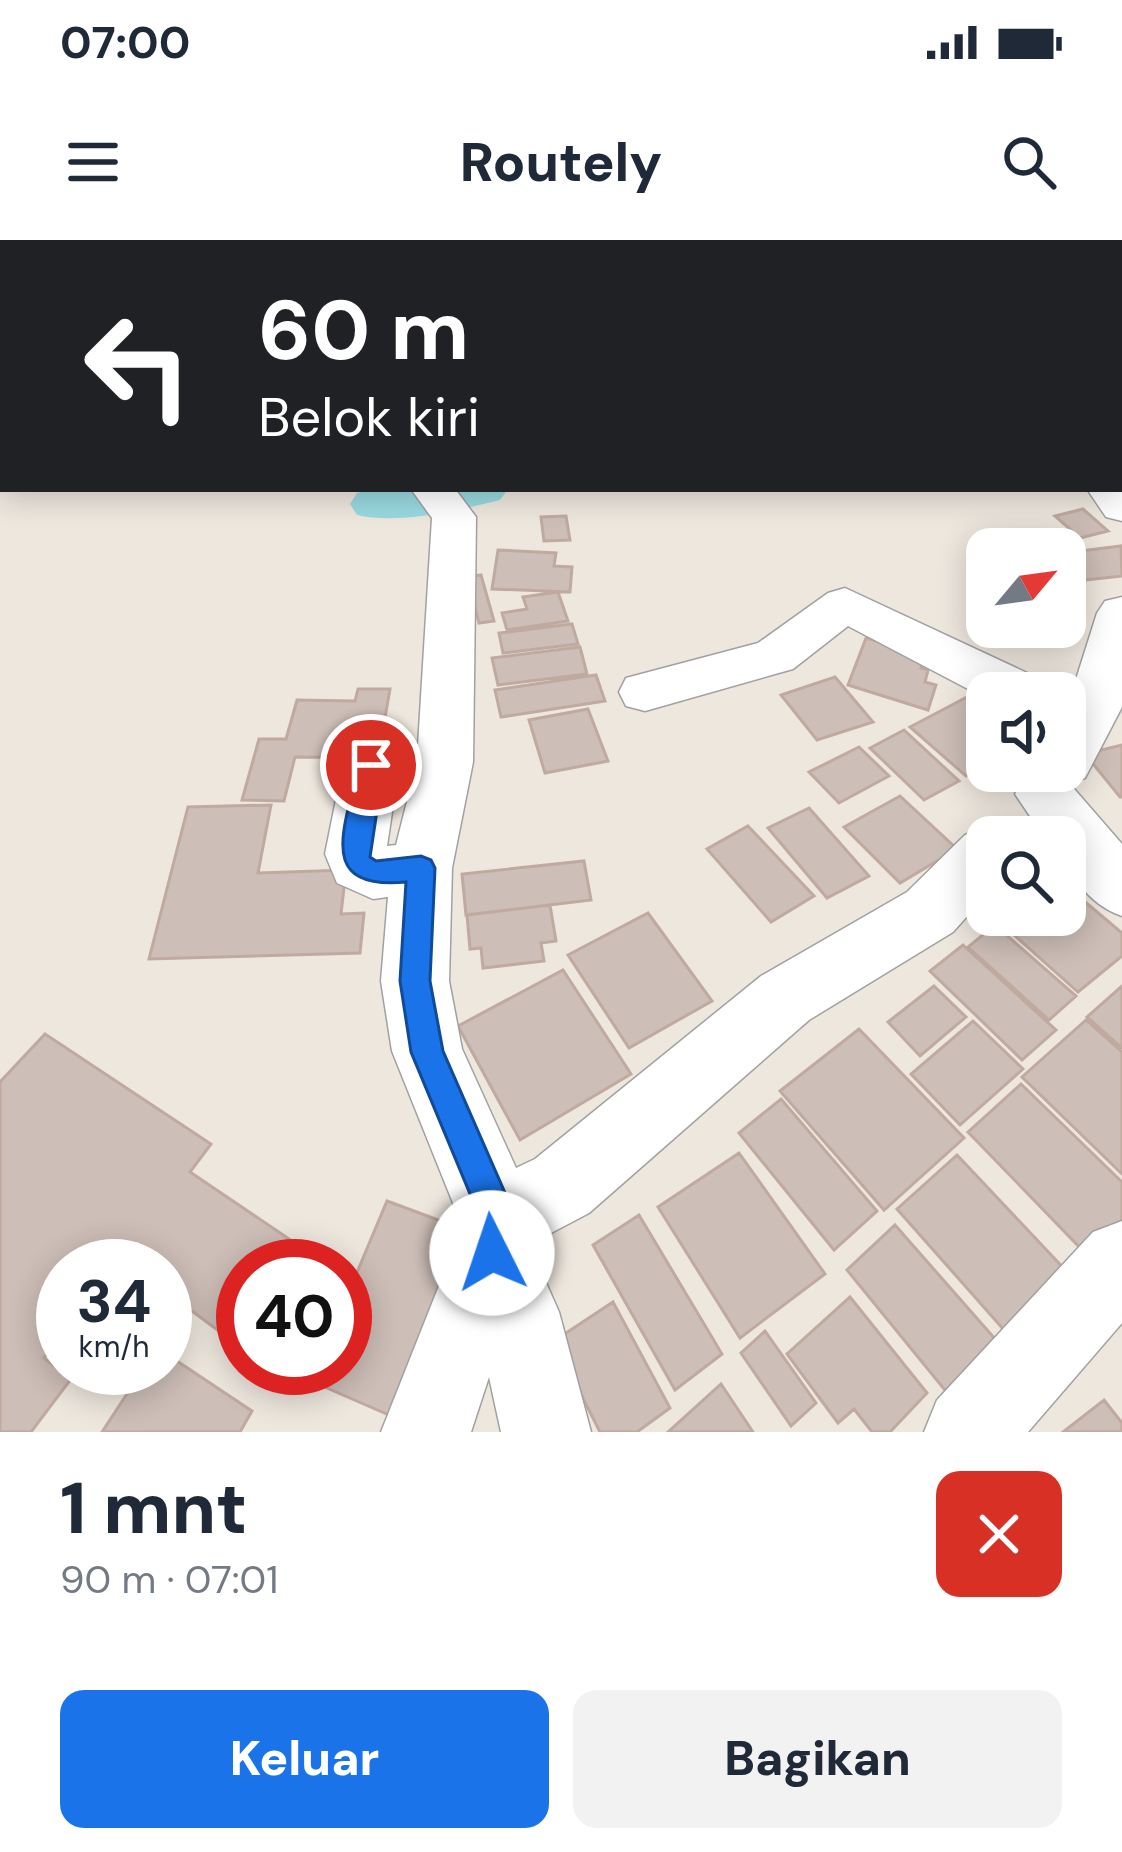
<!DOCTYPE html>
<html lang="id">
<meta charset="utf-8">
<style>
:root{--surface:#fff;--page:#f2f2f3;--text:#1f2937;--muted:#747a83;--accent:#1a73e8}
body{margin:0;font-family:"DM Sans",sans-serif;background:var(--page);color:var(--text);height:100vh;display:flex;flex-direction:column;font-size:45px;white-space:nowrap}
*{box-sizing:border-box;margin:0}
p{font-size:39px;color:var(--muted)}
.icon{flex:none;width:66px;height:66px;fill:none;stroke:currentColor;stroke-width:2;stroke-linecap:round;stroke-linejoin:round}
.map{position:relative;height:1192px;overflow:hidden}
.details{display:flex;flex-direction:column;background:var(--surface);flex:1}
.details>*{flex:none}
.hud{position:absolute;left:0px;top:0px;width:1122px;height:252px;box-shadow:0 6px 30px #0003;background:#202124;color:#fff;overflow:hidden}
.needle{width:78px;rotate:61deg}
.fabs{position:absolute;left:966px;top:288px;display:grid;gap:24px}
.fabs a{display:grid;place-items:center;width:120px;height:120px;border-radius:24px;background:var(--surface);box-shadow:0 6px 30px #0003;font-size:60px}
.speed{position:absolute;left:36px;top:999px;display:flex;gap:24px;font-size:60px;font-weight:700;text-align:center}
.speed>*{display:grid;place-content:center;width:156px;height:156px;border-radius:50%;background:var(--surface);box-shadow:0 6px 30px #0003;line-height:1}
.speed small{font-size:30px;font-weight:400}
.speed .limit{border:18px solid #d22;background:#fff;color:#111}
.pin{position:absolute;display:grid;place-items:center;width:102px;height:102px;color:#fff;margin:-51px;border:6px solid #fff;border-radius:50%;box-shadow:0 3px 12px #0007}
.me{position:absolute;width:132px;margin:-66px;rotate:356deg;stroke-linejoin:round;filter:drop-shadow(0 0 9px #0008)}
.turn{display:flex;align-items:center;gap:42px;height:252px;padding:0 60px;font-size:54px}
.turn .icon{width:156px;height:156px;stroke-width:2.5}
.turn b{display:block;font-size:84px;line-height:102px}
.round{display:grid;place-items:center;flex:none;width:126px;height:126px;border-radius:24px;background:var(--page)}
.head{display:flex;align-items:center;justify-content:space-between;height:204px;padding:0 60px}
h1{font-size:72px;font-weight:800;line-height:90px}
.action{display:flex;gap:24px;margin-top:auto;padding:24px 60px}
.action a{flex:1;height:138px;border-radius:24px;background:var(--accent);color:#fff;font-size:48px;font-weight:800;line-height:138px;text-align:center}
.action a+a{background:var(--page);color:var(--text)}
.status{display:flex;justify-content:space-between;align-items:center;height:84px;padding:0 60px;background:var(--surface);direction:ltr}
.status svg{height:33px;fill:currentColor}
header{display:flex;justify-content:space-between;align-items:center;height:156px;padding:0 60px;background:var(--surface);font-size:54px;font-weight:800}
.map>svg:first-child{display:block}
</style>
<div class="status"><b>07:00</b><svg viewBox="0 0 49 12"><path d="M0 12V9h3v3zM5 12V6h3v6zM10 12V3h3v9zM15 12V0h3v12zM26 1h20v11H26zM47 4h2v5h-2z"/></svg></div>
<header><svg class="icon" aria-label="menu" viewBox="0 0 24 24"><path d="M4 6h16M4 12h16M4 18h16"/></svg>Routely<svg class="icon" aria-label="search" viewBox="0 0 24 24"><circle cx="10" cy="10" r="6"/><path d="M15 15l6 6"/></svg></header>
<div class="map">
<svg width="1122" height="1192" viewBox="0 0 1122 1192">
<rect width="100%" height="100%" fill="#eee7de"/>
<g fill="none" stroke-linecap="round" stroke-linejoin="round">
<!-- river -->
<path fill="#99d9e0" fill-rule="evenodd" d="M1119 120H1122V146H1119Z
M373 249H508L500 260C459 270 399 285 357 275L350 264 357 253Z"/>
</g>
<!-- building -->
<path fill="#cdbeb7" stroke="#c0aaa0" stroke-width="3" d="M1083 269 1108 291 1080 298 1055 276Z
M566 276 570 300 544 301 541 277Z
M1121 306 1122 336 1086 340 1065 313Z
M498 310 556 313 554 326 572 327 570 352 492 349Z
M481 335 494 381 479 383 467 337Z
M558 352 568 381 507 390 502 373 527 369 523 357Z
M572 384 578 404 503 413 499 393Z
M866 398 925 415 921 428 928 430 925 442 936 445 928 470 848 445Z
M580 407 587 434 498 445 492 418Z
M596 435 605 461 501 477 495 450Z
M835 437 873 482 817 500 781 455Z
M358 449H390L378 518 295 517 284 561 242 560 259 499H286L297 460 355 461Z
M967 457 987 474V524L966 536 910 487Z
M588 469 608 521 545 533 529 480Z
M904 490 959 541 924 560 870 508Z
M1122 505V557H1120L1085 514Z
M859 507 889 536 839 563 809 532Z
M900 556 957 609 900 643 844 587Z
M271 565 258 633 346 630 341 674 364 673 360 713 149 719 188 567Z
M809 568 869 636 827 658 768 588Z
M748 586 814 656 771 682 707 609Z
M584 621 591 660 466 675 462 634Z
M1065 645 1122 693V716L1078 752 995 678 1065 675Z
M550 665 556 701 541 703 544 721 483 728 481 708 470 709 467 675Z
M648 673 712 761 629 808 568 715Z
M995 685 1076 756 1049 780 968 707Z
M963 705 1056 790 1022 820 930 731Z
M563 730 631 834 520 900 458 786Z
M934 746 966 777 920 816 888 782Z
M1122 746V808L1087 777Z
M1086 780 1122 812V934L1022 837Z
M973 781 1023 829 960 885 911 834Z
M859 789 964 898 884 970 780 851Z
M45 794 211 904 190 932 329 1026H243V1109L165 1051V1026H131L120 1018 114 1026H63V1093L44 1118 71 1139 31 1192H0V842Z
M1021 844 1122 942V980L1088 1016 968 892Z
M781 859 877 971 834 1010 739 893Z
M739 913 825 1034 740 1098 658 967Z
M957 915 1071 1036 1012 1099 897 969Z
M387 961 473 993 405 1182 311 1141 317 1128H345V1061Z
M639 975 722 1114 675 1150 593 1005Z
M895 985 1003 1108 953 1160 847 1030Z
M850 1057 927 1153 890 1192H872L854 1169 838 1183 787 1114Z
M613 1062 670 1168 637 1192H600L554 1101Z
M765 1091 816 1163 791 1186 741 1113Z
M165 1113 252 1171 240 1192H102L144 1128H165Z
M721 1144 753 1192H668Z
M1104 1160 1122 1183V1192H1063Z"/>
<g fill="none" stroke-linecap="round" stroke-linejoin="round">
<!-- minor casing -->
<g stroke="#a1a1a1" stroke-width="3">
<path id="minor" d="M357 0H387V3H357Z
M1005 0H1036L1038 3H1007Z
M0 41 3 42 0 70Z
M1119 181H1122V205H1119Z
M1119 239 1122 240V281L1106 277 1087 249H1119Z
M411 249H455L476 277 473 522 452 628 449 741 462 809 516 928 535 919 761 736 907 652 965 595 987 588 1009 597H987V654L953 692 809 780 589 973 534 1002 532 1011 559 1072 591 1192H501L489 1137 471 1192H381L452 1013 459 978 392 811 381 741 388 657 373 659 337 643 325 614 343 525 351 510 371 503 391 510 399 525 387 606 396 605 417 522 432 278Z
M845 348 1040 439 1047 453H987V459L848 386 793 429 775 434 645 471 626 466 619 452 626 438 758 403 828 353Z
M1122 357V467L1085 538 1069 543 1122 604V676C1088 664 1065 633 1065 597H1044L1015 554 1024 538 1041 531H1065V474L1097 373 1105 361Z
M1122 981V1083L1028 1192H924L937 1160 1093 992Z"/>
</g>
<!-- minor -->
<use href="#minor" fill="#fff" fill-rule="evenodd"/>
</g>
<!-- route -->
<path fill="#1a73e8" stroke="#114b97" stroke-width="3" d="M371 515 384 525 370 617 376 621 421 616 431 620 435 628 430 741 443 811 516 978 505 1026 492 1032 479 1026 474 1013 480 978 411 812 400 741 406 642C313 651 347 585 358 525Z"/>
</svg>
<div class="fabs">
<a><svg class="needle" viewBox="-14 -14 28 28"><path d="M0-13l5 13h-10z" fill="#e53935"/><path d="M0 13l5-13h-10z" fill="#747a83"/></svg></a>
<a><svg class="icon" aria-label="sound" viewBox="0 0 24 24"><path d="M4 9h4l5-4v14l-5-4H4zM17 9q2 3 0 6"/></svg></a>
<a><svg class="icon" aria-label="search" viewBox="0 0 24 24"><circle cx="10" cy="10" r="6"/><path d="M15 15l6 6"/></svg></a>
</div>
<div class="speed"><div>34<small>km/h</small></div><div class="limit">40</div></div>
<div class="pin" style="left:371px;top:525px;background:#d93025"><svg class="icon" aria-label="arrive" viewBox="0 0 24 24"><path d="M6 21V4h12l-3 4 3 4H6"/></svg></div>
<svg class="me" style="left:492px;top:1013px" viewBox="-20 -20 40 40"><circle r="19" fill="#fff"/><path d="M0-13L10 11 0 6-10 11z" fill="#1a73e8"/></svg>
<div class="hud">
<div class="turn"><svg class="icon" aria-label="left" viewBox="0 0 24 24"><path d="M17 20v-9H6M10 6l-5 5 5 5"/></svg><div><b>60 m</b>Belok kiri</div></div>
</div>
</div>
<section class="details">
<div class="head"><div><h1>1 mnt</h1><p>90 m · 07:01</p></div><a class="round" style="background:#d93025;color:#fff"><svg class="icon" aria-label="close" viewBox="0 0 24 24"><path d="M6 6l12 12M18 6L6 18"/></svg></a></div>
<div class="action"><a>Keluar</a><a>Bagikan</a></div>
</section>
